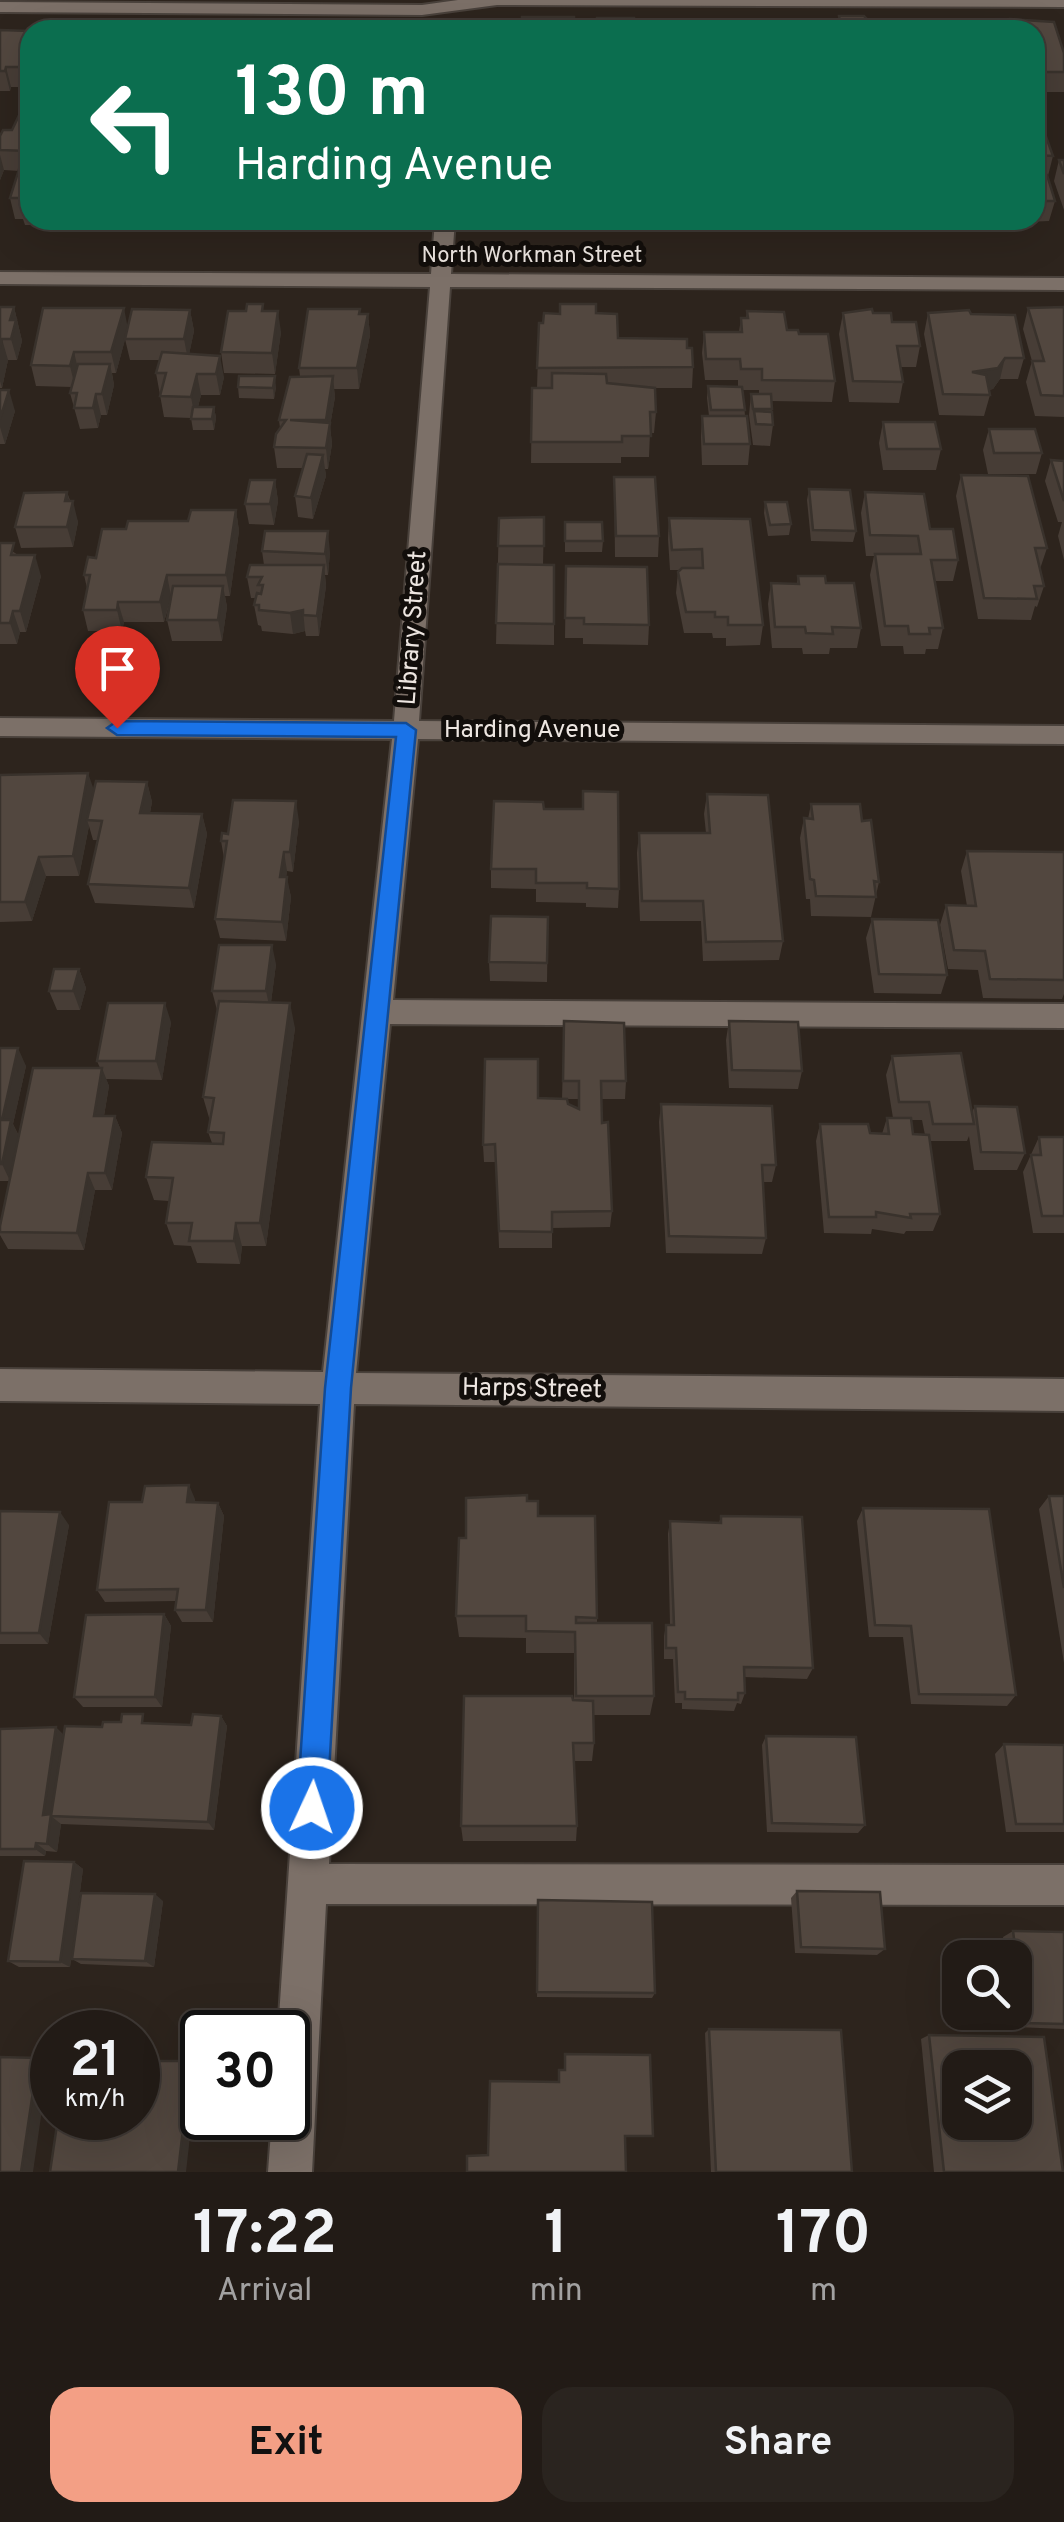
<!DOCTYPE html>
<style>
:root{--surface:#221b16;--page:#2a241f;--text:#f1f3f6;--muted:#a2a1a1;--line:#3f3935;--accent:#f39f85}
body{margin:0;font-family:Overpass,sans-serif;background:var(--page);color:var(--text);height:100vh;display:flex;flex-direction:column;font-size:38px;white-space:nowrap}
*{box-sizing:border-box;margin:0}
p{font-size:32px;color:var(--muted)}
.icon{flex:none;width:55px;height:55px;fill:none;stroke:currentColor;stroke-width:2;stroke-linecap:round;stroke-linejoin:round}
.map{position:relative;height:2172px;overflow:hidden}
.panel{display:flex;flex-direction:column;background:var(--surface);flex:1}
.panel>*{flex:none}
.banner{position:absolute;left:20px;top:20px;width:1025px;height:210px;border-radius:30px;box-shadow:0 10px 40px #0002,0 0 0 2px var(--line);background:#0b6e4f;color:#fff;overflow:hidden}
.buttons{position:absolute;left:942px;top:1940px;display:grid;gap:20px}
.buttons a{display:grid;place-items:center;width:90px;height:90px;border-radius:20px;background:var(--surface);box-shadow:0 10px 40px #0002,0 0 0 2px var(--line);font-size:50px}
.speed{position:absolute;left:30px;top:2010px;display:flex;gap:20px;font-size:50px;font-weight:700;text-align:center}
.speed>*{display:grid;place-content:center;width:130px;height:130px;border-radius:50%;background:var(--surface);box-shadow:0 10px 40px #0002,0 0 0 2px var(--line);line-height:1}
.speed small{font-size:25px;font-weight:400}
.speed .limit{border:5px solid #111;border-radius:15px;background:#fff;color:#111}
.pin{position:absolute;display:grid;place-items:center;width:85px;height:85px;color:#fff;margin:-102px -42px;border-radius:50% 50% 50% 0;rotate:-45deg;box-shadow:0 0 10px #0007}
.pin .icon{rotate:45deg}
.me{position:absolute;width:110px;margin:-55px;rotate:3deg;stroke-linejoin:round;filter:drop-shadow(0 0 8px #0008)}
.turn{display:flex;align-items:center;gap:35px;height:210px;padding:0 50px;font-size:45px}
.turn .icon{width:130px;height:130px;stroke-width:2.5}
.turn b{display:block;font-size:70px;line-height:85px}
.eta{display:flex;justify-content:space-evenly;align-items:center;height:170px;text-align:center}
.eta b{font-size:60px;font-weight:700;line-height:70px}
.cta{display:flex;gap:20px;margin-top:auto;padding:20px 50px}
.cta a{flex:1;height:115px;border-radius:30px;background:var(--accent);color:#111;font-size:40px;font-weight:700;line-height:115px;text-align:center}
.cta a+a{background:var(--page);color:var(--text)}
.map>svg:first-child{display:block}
</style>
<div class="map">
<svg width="1064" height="2172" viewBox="0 0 1064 2172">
<rect width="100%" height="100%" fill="#2d241d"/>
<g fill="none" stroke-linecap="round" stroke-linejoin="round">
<!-- minor casing -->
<g stroke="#49413b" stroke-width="4">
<path id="minor" d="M458 0H1064V7L497 5 422 15 0 12V2L422 5Z
M435 220H455L451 274 1064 278V290L450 287 419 721 1064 726V744L418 739 393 1000 1064 1004V1028L390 1024 356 1373 1064 1379V1411L354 1404 329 1864 1064 1865V1905L326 1904 312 2172H268L272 2118H288V2032H278L320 1404 0 1401V1369L323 1372 392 739 0 736V718L394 721 430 287 0 284V272L431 274Z"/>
</g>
<!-- minor -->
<use href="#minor" fill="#7c7068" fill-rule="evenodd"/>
</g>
<!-- wall -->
<path fill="#473d36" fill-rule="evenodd" d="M1010 19 1054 22 1064 53V92H1035V30H977L978 27H989L990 23 1009 26Z
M0 30 30 31V87H11L10 91H0Z
M30 92V220H53L51 225H25L23 219H15L10 198 19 171 4 170 0 180V136L12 130 26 109V106Z
M1035 131 1053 156 1048 176 1055 201 1049 221 986 224 985 220H1035Z
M1059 160H1064V210L1054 181Z
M103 220H128L127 223H104Z
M176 220H217H205L203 226H177Z
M559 220H590V225H559Z
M660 220H725V223L697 222 696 230H660Z
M735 220H781L736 223Z
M818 220H881V223H819Z
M900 220H966V221L901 224Z
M0 307H14L22 341 17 360H8L2 388H0Z
M1064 307V417L1035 416 1026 382 1032 361 1023 329 1028 308Z
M360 309V314H368L370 335 359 389H334L335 397 330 426 332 444 328 469H325L326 476 313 519 298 517 295 496 303 468H277L274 447 280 428 279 420 300 376 299 368Z
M190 310 194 331 189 354 224 377 220 395H201L198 407H214L216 418 214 430H193L191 418 164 417 156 373 160 360H130L125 339 116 373H112L114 385 107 415H101L98 428 80 429 70 393 72 387 36 386 31 365 128 328Z
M263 311 281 332 275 374 224 373 221 352Z
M747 311 799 334 835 381 832 402 771 401 773 425 770 446 753 445 749 415 751 394H759V390H743L745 416 750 444 748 465H702L701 437 702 416H709L707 398 708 386 738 387V380H705L702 353 704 332H739L741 318H746Z
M596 313 618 338 687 348 693 367 692 388H654L656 412 654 433H650L649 457H621V463H531L532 388H537L539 323Z
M843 313H873L892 322 920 346 916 367H900L903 382 899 403 849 402 839 334Z
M928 313 971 314 1024 358 1018 379H1000L993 389 989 390 990 395 984 416 939 415 924 334Z
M238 387H276L274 399 239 398Z
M0 390 15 411 5 444H0Z
M883 422 941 449 936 470H883L879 443Z
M989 429 1042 453 1036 474H988L983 450Z
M1051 460 1064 461V560L1058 536 1062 522H1058L1045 481Z
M961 475 1047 548 1040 569 1044 586 1037 607 1035 606 1031 620 978 619 956 496Z
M614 477 659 536 658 557H615Z
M275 480 278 501 274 525 249 524 245 504Z
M809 489 856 531 853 542 811 541 807 500Z
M67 492 78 522 73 547 21 548 15 527Z
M865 492 930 529 958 560 953 581H935L943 628 938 649H926L925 654H904L903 646H881L870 575 874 556H866L861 513Z
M765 502 791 524 789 535 768 536 764 513Z
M236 510 239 531 230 596H225L227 607 222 641H172L167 620 172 596 164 622H124L122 631H88L83 610 87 588 84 575 96 558 126 529 188 521Z
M544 517 543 565H554V645L496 644 499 518Z
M669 518 750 519 763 625 760 645 726 646V638H713L712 633H684L676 593 678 572 680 570H670L668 539Z
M565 522 603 541 602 552H565Z
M0 543 18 555 41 576 26 632H20L17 644H0Z
M262 551 330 552 328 575H325L326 586 319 636H306L305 631 293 634 262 631 261 626 258 625 254 605 256 598H251L247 577 264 565Z
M566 566 649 625 648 645 583 644V638H565Z
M798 576 826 583 861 628 857 648H830L829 654H803L802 648H772L768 604 771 583H797Z
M0 775 94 790 147 782 152 802 150 813 202 814 207 834 194 908 95 903 88 884 98 840H93L89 826 79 876H46L32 921 0 922Z
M707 794 783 941 779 960 703 961 701 921H640L637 853 639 833H706L704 814Z
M811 804 862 821 879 882 871 917 811 916 810 899H806L800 838 804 818 808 819Z
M544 809 619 889 618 908 586 907V903L536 902V889L491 888V869Z
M299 821 293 872 287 871 286 877 291 897 286 941 220 938 215 919 224 858 221 841 228 834Z
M967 851 1064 852V994L1062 999 983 998 978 970 948 969 940 925 946 905 967 906 961 871Z
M548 917 547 982 490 981 489 962Z
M872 919 947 975 941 994 874 993 866 938Z
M276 964 271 1002 295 1028 266 1246H242L240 1264 197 1263 191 1246 174 1245 166 1223 169 1201 154 1200 146 1177 212 1143 208 1132 210 1121 203 1097 217 1010 212 991Z
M79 969 86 988 80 1010H57L49 991Z
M564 1021 626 1081 625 1099H602V1123L612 1211 610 1227 552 1228V1248H499L496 1162H484L483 1145 538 1098 562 1099ZM567 1099H579L578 1109 568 1104Z
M729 1021 802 1071 798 1089 729 1088 726 1040Z
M171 1022 162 1080 106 1079 109 1086 104 1116H115L122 1133 112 1190H95L84 1250 8 1249 0 1235V1226L9 1181H0V1048L26 1066 13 1124 19 1136 100 1068 97 1061Z
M892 1056 972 1112 975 1106 1025 1153 1017 1170H974L969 1136 967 1141H930L940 1214 933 1231H906L904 1234 872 1229 871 1234 824 1233 816 1141 820 1124 870 1133 882 1134 887 1118H893L886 1075ZM911 1120H922L925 1135 913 1134Z
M661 1104 776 1165 772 1182H763L766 1238 762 1254 666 1253 659 1122Z
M1039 1137H1064V1233H1033L1023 1172Z
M1049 1496H1064V1663L1039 1509Z
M195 1499V1502L218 1503 224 1516 213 1622H182L175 1610 176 1601 105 1602 97 1590 142 1502Z
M527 1501 597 1618V1623L654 1696 650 1715H593L594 1743 592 1761H574L577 1826 576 1841H463L461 1826 574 1700V1653H526V1638L459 1637 456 1616 466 1538Z
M863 1508 1016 1695 1007 1706 911 1704 903 1637H869L857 1521Z
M0 1511 69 1525 48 1644H0Z
M721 1516 813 1668 807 1679 744 1677 745 1693 741 1704 737 1703 734 1711 682 1709V1703H675L673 1659H664V1636L666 1625H670L668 1534 670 1521 719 1523Z
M164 1614 171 1626 162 1707H83L74 1697Z
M221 1716 227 1726 214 1830 61 1824 57 1852 46 1851 45 1856H0V1729L64 1735 102 1727 150 1724 191 1725Z
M766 1736 865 1825 858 1833 767 1832 762 1745Z
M1004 1744 1064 1745V1832H1006L995 1754Z
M74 1862 83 1869 70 1967H19L8 1961Z
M797 1891 885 1949 877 1955 795 1953 791 1898Z
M538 1900 655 1993 652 1998 537 1997Z
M163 1901 154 1967 81 1964 72 1959Z
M1013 1931 1064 1932V2029L1014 2027 1013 2021 1002 2020 1001 2012H1015V1958H1005L1003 1937Z
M709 2029 852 2172H711L705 2033Z
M929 2035 1063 2172H934L921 2039Z"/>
<!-- shaded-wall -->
<path fill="#39322c" d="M6 67 11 87 10 91 5 71Z
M0 155 4 170 0 180Z
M14 307 22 341 17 360 11 339 10 320Z
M124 308 128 329 116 373 111 352Z
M190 310 194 331 188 360 184 339Z
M278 311 281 332 275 374 272 353Z
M368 314 370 335 359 389 357 368Z
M2 339 8 360 2 388 0 381V348Z
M74 352 79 373 75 387 70 366Z
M220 356 224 377 220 395 216 374Z
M1005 358 1000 379 993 389 967 393 972 372Z
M110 364 114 385 107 415 102 394Z
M197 374 201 395 195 418 191 397Z
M275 376 276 387 274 399 273 388Z
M333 376 335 397 330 426 332 444 328 469 326 448 328 437 326 420Z
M9 390 15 411 5 444 0 427V419Z
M96 394 101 415 98 428 93 408Z
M214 407 216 418 214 430 212 419Z
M323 455 326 476 313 519 311 498Z
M275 480 278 501 274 525 270 504Z
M67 492 71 507 73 501 78 522 73 547 67 527 65 501Z
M236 510 239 531 230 596 226 575Z
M328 531 330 552 328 575 325 554Z
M35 555 41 576 26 632 20 611Z
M324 565 326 586 319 636 317 616Z
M167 575 171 596 164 622 160 602Z
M223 586 227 607 222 641 218 620Z
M118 602 124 622 122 631 117 610Z
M303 610 305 631 293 634 290 613Z
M13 611 20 632 17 644 10 623Z
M88 773 95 793 87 820 89 826 79 876 73 856Z
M147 782 152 802 146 833 140 813Z
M296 801 299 821 293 872 290 852Z
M202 814 207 834 194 908 189 888Z
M284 852 287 871 284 897 280 877Z
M39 857 46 876 32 921 25 902Z
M287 877 291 897 286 941 282 922Z
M272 945 276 964 270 1010 266 991Z
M79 969 86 988 80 1010 73 991Z
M165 1003 171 1022 162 1080 156 1061Z
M290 1003 295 1028 266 1246 260 1223Z
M18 1048 26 1066 13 1124 20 1138 10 1181 2 1164V1120Z
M102 1068 109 1086 101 1133 94 1116Z
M115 1116 122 1133 112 1190 105 1173Z
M88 1173 95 1190 84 1250 77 1233Z
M236 1223 242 1246 240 1264 234 1241Z
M189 1485 195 1499 193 1516 187 1502Z
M218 1503 224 1516 213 1622 206 1610Z
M60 1512 69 1525 48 1644 39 1633Z
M164 1614 171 1626 162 1707 155 1697Z
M221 1716 227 1726 214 1830 208 1822Z
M56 1727 66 1737 51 1816 61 1824 57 1852 47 1844 43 1815Z
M36 1843 46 1851 45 1856 35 1849Z
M74 1862 83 1869 70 1967 60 1962Z
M155 1894 163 1901 154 1967 145 1961Z
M38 2058 49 2061 33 2172H21Z
M191 2061 198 2065 186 2172H178Z"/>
<!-- building -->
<path fill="#52473f" stroke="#39322c" stroke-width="2.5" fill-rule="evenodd" d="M839 16H864L868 20 870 30H800L799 23 840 21Z
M522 17H574V30H522Z
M597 18H634V30H597Z
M1010 19 1054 22 1064 53V72H1036L1035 30H979L978 27H991L990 23 1010 26Z
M884 20H919L922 30H886Z
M93 21 172 26 171 30H90Z
M725 21H770L771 30H711L710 26H726Z
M201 23H255L254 30H200Z
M41 26H69L68 30H39Z
M285 26 328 27 327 30H284Z
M0 30 30 31V67H6L5 71H0Z
M22 109H30V145L28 151 0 150V136L3 130H12Z
M1035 131H1044L1053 156 1035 155Z
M1059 160H1064V174Z
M21 163H30V204H20L21 198H10Z
M1035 174 1047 175 1055 201H1035Z
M247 304H263L262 311H278L272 353 221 352 228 311H246Z
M560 304H596V313L617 314 618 338 687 339V348H692L693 367 537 368 539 323H543L544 313 560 314Z
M0 307H14L10 320H16L11 339H2L0 348Z
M1064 307V396L1041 395 1032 361H1044L1028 308Z
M43 308H124L111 352H74L70 366 31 365Z
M132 309 190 310 184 339H125Z
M308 309H360L359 314H368L357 368H299Z
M872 309 873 313H891L892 322H916L920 346H897L903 382 853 381 843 313Z
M969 310 971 314 1015 315 1024 358H1005L998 368 972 372 986 375 990 395 943 394 928 313Z
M747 311 784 312 787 330H798L799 334H828L835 381 762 380V369H741L740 359H706L704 332H742L741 318H748Z
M162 352 220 356 216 374H197L191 397 160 396 166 373H156Z
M78 364H110L102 394H96L93 408H74L77 393H70Z
M552 373 606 374 607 383 655 388 656 412H650L651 436H622V442H531L532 388H552Z
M239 376H275L273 388 238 387Z
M333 376 326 420H290L330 423 326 448 274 447 276 434 286 420H279L290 377Z
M708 386 742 387 745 410H711Z
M0 390H9L0 419Z
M751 394H771L772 409H753Z
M193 407H214L212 419H191Z
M754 411 772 412 773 425 756 424Z
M702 416H747L750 444H704Z
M883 422H935L941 449H887Z
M989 429H1035L1042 453H994Z
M307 454 323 455 311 498 295 496Z
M1051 460 1064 461V501Z
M961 475 1028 476 1047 548H1035L1044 586H1034L1037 599 984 598Z
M614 477H655L659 536H616Z
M250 480H275L270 504H245Z
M809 489 850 490 856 531 813 530Z
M67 492 65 501H73L67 527H15L24 493Z
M865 492 924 494 930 529H953L958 560H931L943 628H929L930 634H909L908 626H885L875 554H921L918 536 870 535Z
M765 502H787L791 524 770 525Z
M191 510H236L226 575H167L160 602H118L117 610H83L90 575H84L88 557 96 558 102 529H126L128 521H188Z
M544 517V546H498L499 518Z
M669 518 750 519 763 625H728V617H715V612H686L678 572 682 568H703L702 549 672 550Z
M565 522H602L603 541H565Z
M265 531H328L325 554 262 551Z
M0 543H14L11 555H35L20 611H13L10 623H0Z
M498 564 554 565V624L496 623Z
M250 565H324L317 616 303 615V610L290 613 259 610V605H254L257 593 261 594 263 585H258L262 577H247Z
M566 566 647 567 649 625 584 624V618H565Z
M798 576H825L826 583H854L861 628 832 627 833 634 806 633 805 627H775L771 583 799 584Z
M173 586H223L218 620H167Z
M88 773 73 856 39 857 25 902H0V775Z
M96 781 147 782 140 813 202 814 189 888 88 884 102 821 87 820Z
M583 791 618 792 619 889 587 888V883H536V869H491L494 801 543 802 544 809H583Z
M707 794 768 795 783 941 706 942 703 901H642L639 833H710Z
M233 800 296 801 290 852H284L280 877H287L282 922 215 919 227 841H221L222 833 228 834Z
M811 804H860L862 821 871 820 879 882 874 881 876 897 816 896 814 880 810 879 804 818 813 819Z
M967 851 1064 852V980L990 979 985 951 954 950 946 905 976 906Z
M491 916 548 917 547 963 489 962Z
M872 919 938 920 947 975 879 974Z
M219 945H272L266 991H212Z
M54 969H79L73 991H49Z
M219 1001 290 1003 260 1223H236L234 1241H189L192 1223H166L173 1178 146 1177 152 1142 223 1144 224 1133 208 1132 214 1098 203 1097Z
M108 1003H165L156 1061H97Z
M564 1021 624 1023 626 1081H601L602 1123 608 1122 612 1211 552 1212V1232L499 1231 495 1144 483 1145 485 1059H538V1098L567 1099 568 1104 579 1109V1081H563Z
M729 1021 798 1022 802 1071 732 1070Z
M0 1048H18L2 1120H11L2 1164H0Z
M961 1053 974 1124H933L929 1102H899L892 1056Z
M33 1068H102L94 1116H115L105 1173H88L77 1233 0 1232V1226Z
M661 1104 772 1106 776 1165H762L766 1238 669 1236Z
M975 1106 1017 1107 1025 1153 981 1152Z
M887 1118H911L913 1134 929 1135 940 1214H910L911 1218 876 1212V1217H829L820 1124H868L870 1133 889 1134Z
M1039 1137H1064V1216H1042L1031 1155H1041Z
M189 1485 187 1502 218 1503 206 1610H175L178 1589 97 1590 109 1502H142L145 1486Z
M527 1495V1501H538V1516H595L597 1618 576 1617V1623H652L654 1696H576L575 1632 526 1631V1616H456L459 1538H466V1498Z
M1049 1496H1064V1588Z
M863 1508 989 1509 1016 1695 919 1694 911 1626 875 1625Z
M0 1511 60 1512 39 1633H0Z
M721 1516 802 1517 813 1668 744 1667 745 1693H738V1700L685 1699V1692H678L676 1648H666V1625H674L670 1521 721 1523Z
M164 1614 155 1697H74L86 1615Z
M464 1696H572L573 1700 593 1701 594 1743H573L577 1826H461Z
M122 1714H143L142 1723 191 1725 193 1714 221 1716 208 1822 51 1816 65 1726 102 1727 103 1722H121Z
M56 1727 43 1815 51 1814 47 1844 36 1843 35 1849H0V1729Z
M766 1736 856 1737 865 1825 772 1823Z
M1004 1744 1064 1745V1824H1016Z
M24 1861 74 1862 60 1962 8 1961Z
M797 1891 880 1892 885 1949 801 1947Z
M81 1893 155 1894 145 1961 72 1959Z
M538 1900 652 1902 655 1993 537 1992Z
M1013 1931 1064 1932V2024L1025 2023 1024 2017 1012 2016V2012H1015V1999H1022Z
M709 2029 841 2030 852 2172H716Z
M929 2035 1044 2037 1063 2172H944ZM960 2068H1015V2122H960Z
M565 2054 650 2055 653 2136H625L626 2172H467V2156L488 2155 490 2081 559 2082V2070H565Z
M0 2057 38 2058 21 2172H0Z
M138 2061H191L178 2172H50L58 2118H138Z"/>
<!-- route -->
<path fill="#1a73e8" stroke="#114b97" stroke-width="2.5" d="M117 721 406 723 416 730 351 1388 327 1808 322 1818 312 1823 302 1818 297 1808 325 1388 396 737 117 735 107 728Z"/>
<g text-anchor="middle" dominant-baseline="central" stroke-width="10" stroke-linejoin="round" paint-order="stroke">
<!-- far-street labels -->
<g font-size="22" fill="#ede6e1" stroke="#120e0b">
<text x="532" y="256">North Workman Street</text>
</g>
<!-- street labels -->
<g font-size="25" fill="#ede6e1" stroke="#120e0b">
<text transform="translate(414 628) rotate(-86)">Library Street</text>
<text x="532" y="731">Harding Avenue</text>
<text transform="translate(532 1390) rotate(1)">Harps Street</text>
</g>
</g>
</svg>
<div class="buttons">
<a><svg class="icon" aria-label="search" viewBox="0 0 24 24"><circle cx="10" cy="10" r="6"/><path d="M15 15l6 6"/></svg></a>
<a><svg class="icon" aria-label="layers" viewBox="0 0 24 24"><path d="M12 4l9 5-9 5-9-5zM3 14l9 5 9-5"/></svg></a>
</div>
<div class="speed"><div>21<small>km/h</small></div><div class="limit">30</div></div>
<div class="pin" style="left:117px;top:728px;background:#d93025"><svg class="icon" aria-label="arrive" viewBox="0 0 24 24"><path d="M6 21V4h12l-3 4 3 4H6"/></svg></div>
<svg class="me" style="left:312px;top:1808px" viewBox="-20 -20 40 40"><circle r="17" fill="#1a73e8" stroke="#fff" stroke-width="3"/><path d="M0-11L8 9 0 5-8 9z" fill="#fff"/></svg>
<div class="banner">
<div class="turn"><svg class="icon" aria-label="left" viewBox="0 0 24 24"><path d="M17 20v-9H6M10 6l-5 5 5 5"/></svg><div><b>130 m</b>Harding Avenue</div></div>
</div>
</div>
<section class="panel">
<div class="eta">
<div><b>17:22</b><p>Arrival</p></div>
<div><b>1</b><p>min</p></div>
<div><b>170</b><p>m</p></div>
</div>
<div class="cta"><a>Exit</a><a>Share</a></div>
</section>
